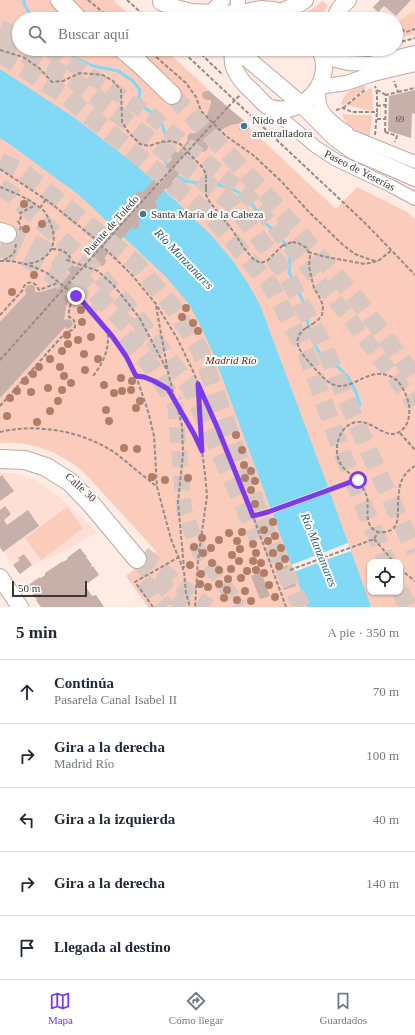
<!DOCTYPE html>
<html lang="es">
<head>
<meta charset="utf-8">
<style>
  body { margin:0; font-family:Georgia,serif; background:#f2f2f3; color:#1f2937 }
  .controls { position:absolute; right:12px; bottom:12px; display:grid; overflow:hidden; border-radius:8px; box-shadow:0 1px 3px #0004 }
  .controls button { width:36px; height:36px; display:grid; place-items:center; padding:0; border:0; border-bottom:1px solid #e0e1e3; background:#fff; color:#1f2937; font:20px sans-serif }
  .scale { position:absolute; left:12px; bottom:10px; width:75px; box-sizing:border-box; padding-left:4px; border:2px solid #3d3532; border-top:0; font-size:11px; line-height:14px; white-space:nowrap; color:#3d3532; -webkit-text-stroke:3px #fff; paint-order:stroke }
  .stop { position:absolute; width:12px; height:12px; margin:-9px; border:3px solid #7c3aed; border-radius:50%; background:#fff }
  .stop.end { background:#7c3aed; border-color:#fff; box-shadow:0 1px 4px #0008 }
  .list { margin:0; padding:0; list-style:none }
  h2 { display:flex; justify-content:space-between; align-items:center; height:52px; margin:0; padding:0 16px; font-size:17px }
  h2 small { font-size:13px; font-weight:400; color:#747a83 }
  .list li { display:grid; grid-template-columns:26px 1fr auto; gap:12px; align-items:center; box-sizing:border-box; height:64px; padding:0 16px; border-top:1px solid #e0e1e3 }
  .list b { display:block; font-size:15px; white-space:nowrap }
  .list p { margin:0; font-size:13px; white-space:nowrap; color:#747a83 }
  .list em { font-size:13px; font-style:normal; color:#747a83 }
  .icon { flex:none; width:22px; height:22px; fill:none; stroke:currentColor; stroke-width:2; stroke-linecap:round; stroke-linejoin:round }
  .map { position:relative; flex:none; width:415px; height:607px; overflow:hidden }
  .search { position:absolute; background:#fff; box-shadow:0 1px 3px #0004; left:12px; right:12px; top:12px; height:44px; display:flex; align-items:center; gap:10px; box-sizing:border-box; padding:0 14px; border-radius:22px; color:#747a83; font-size:15px }
  .sheet { height:372px; background:#fff }
  nav { display:flex; justify-content:space-around; align-items:center; box-sizing:border-box; height:56px; border-top:1px solid #e0e1e3; background:#fff; font-size:11px; color:#747a83 }
  nav a { display:grid; justify-items:center; gap:2px }
  nav .on { color:#7c3aed }
  .map>svg:first-child { display:block }
</style>
</head>
<body>
<div class="map">
<svg width="415" height="607" viewBox="0 0 415 607">
  <rect width="100%" height="100%" fill="#fdebe4"/>
  <g fill="#fedfd5">
    <polygon points="380,0 415,0 415,14 411,11 396,23 396,19 381,19 371,9"/>
    <polygon points="0,473 13,473 21,475 35,480 42,484 52,491 97,532 65,551 32,565 20,574 0,547"/>
  </g>
  <g fill="#fbccbc" fill-rule="evenodd">
    <path d="M0 0H49L65 19H19V49H109L125 59 167 104 181 91 143 54 135 49H165L336 209 357 187 407 212 415 219V607H148L126 576 156 551C142 535 127 520 113 504 100 491 87 473 72 463 51 449 25 440 0 443V243L4 244 11 228 0 226ZM370 562H400V592H370Z"/>
    <polygon points="70,0 113,0 134,19 93,19 76,6"/>
    <polygon points="323,1 328,6 319,19 310,19 304,13 314,8"/>
    <polygon points="412,11 415,14 415,34 396,39 396,23"/>
    <path d="M361 85 367 87 344 105 341 104C344 94 351 88 361 85Z"/>
    <polygon points="370,88 372,89 373,110 368,110 347,105"/>
    <path d="M342 114 356 115H372L370 135 366 137C355 131 346 126 342 114Z"/>
    <polygon points="67,507 83,528 41,560 25,538"/>
  </g>
  <polygon fill="#81d9f6" points="0,69 75,118 137,166 179,204 213,237 233,261 249,285 260,305 328,487 371,607 307,607 213,353 202,329 189,304 166,277 79,195 8,143 0,138"/>
  <g fill="#fdebe4">
    <polygon points="328,487 330,492 272,514 270,508"/>
    <polygon points="348,543 351,551 331,558 294,572 291,565"/>
  </g>
  <g fill="none" stroke-linecap="round" stroke-linejoin="round">
    <g stroke="#81d9f6" stroke-width="3">
      <polyline points="24,0 24,4 33,19"/>
      <polyline points="63,49 78,59 93,66 118,71 133,81 140,90 139,98 145,108 160,119 165,133"/>
      <path d="M162 147C163 156 164 161 169 168"/>
      <polyline points="174,174 185,181 200,183 216,184 233,189 247,198 255,208 262,220 276,233 286,245 288,251 290,260 289,272 308,312 307,320 311,337 317,349 325,360 338,367 348,377 356,392 360,405"/>
    </g>
  </g>
  <g fill="#c6b0a9">
    <polygon points="380,0 411,0 396,16 384,6 378,12 373,7"/>
    <polygon points="415,90 415,113 412,114 411,138 388,131 389,96"/>
    <polygon points="206,91 209,91 249,125 249,129 246,131 242,131 239,129 239,126 241,123 231,125 216,132 206,144 208,146 207,150 203,152 200,150 189,163 191,165 190,169 187,171 183,169 172,182 174,184 173,188 170,190 166,188 154,202 157,204 156,209 152,210 149,208 138,221 139,223 139,227 135,229 132,227 121,239 123,242 122,245 120,246 116,245 104,258 106,260 105,264 102,266 99,265 88,277 89,280 88,283 85,284 82,283 71,295 66,307 64,320 68,319 71,320 73,324 71,327 68,329 65,327 0,398 0,322 26,294 25,290 27,286 29,285 33,285 35,288 35,292 41,292 60,286 70,273 68,270 69,267 73,265 76,267 87,254 85,251 86,248 90,246 93,248 104,235 103,232 104,228 107,227 110,229 121,217 119,214 120,211 122,210 126,211 137,198 136,195 136,193 139,191 143,192 155,178 154,175 154,172 158,171 161,172 172,159 170,156 171,153 175,151 178,153 188,140 187,138 189,134 192,133 194,134 205,122 211,103 211,100 207,100 204,99 202,96 203,92"/>
    <polygon points="2,475 14,491 0,501 0,477"/>
    <polygon points="5,506 11,514 4,520 7,525 28,510 39,526 3,552 0,547 0,510"/>
    <polygon points="80,548 87,557 86,558 86,559 87,558 92,565 91,566 92,567 93,566 99,575 88,583 87,582 84,584 92,596 96,595 104,607 41,607 36,600 37,599 37,598 36,599 27,586 40,577 41,578 45,575 45,573 63,561 63,562 68,559 67,558"/>
    <polygon points="24,554 32,565 20,574 13,565 20,560 18,558"/>
    <polygon points="288,565 296,586 284,590 276,570"/>
    <polygon points="261,572 270,596 260,599 251,576"/>
  </g>
  <g fill="none" stroke-linecap="round" stroke-linejoin="round">
    <g stroke="#d7c7c0" stroke-width="16" stroke-dasharray="16 8" stroke-linecap="butt">
      <polyline points="49,49 152,116 252,200 347,315 415,405"/>
      <polyline points="175,403 184,510 199,551 240,607"/>
      <polyline points="143,554 178,584 209,607"/>
    </g>
    <g stroke="#d7c7c0" stroke-width="18" stroke-dasharray="18 9" stroke-linecap="butt">
      <polyline points="0,29 19,36"/>
      <polyline points="0,42 70,77 234,205 286,274 324,347 366,445 415,552"/>
      <polyline points="0,54 66,96 213,218 271,286 306,352 343,455 387,562"/>
      <polyline points="172,95 264,192 360,303 415,377"/>
      <polyline points="0,161 24,173 135,262 173,307 200,350 268,536 302,607"/>
      <polyline points="0,187 11,194 90,265 128,306 190,387 258,538"/>
      <polyline points="7,234 32,243 49,252 58,258 76,274 144,342"/>
      <polyline points="0,248 25,257 66,284 98,310"/>
      <polyline points="125,336 152,367 175,403"/>
      <polyline points="137,559 185,607"/>
      <polyline points="143,581 166,607"/>
      <polyline points="400,590 408,607"/>
    </g>
    <g stroke="#bea9a2" stroke-width="14">
      <g id="tertiary">
        <path d="M319 87C319 92 319 98 320 104 322 114 338 127 347 132"/>
        <polyline points="270,108 316,147 336,160 391,186 415,199"/>
        <polyline points="328,129 356,138 415,162"/>
      </g>
    </g>
    <g stroke="#bea9a2" stroke-width="16">
      <g id="secondary">
        <polyline points="211,12 223,0"/>
        <polyline points="237,14 238,0"/>
        <polyline points="323,57 348,63 370,64 415,53"/>
        <polyline points="319,87 346,83 373,74 415,64"/>
      </g>
    </g>
    <g stroke="#bea9a2" stroke-width="18">
      <g id="primary">
        <polyline points="161,2 179,9 192,12 237,14 261,9 274,10 280,12 292,19"/>
        <polyline points="280,12 299,4 305,0"/>
        <polyline points="334,19 340,8 348,0"/>
        <path d="M232 49C233 55 232 62 234 67 237 76 246 86 253 92 257 96 266 107 271 108 297 115 322 94 324 69 324 62 324 55 319 49"/>
        <polyline points="233,49 249,60 301,104 335,138 353,151 415,178"/>
        <polyline points="0,577 20,607"/>
      </g>
    </g>
    <g stroke="#bea9a2" stroke-width="20">
      <g id="motorway">
        <polyline points="60,0 78,19"/>
        <polyline points="122,49 140,64 172,95"/>
        <polyline points="0,232 7,234"/>
        <polyline points="0,459 25,460 46,467 70,482 92,505 137,559"/>
      </g>
    </g>
    <g stroke="#988b86" stroke-width="2" stroke-dasharray="4 2" stroke-linecap="butt">
      <polyline points="88,0 111,19"/>
      <polyline points="127,0 148,19"/>
      <polyline points="396,28 398,27 406,32 415,29"/>
      <polyline points="396,43 415,38"/>
      <polyline points="147,49 186,83 196,97 201,111 226,136 253,155 281,181 307,210 343,245 355,254 371,260 378,261"/>
      <polyline points="180,49 364,222 394,253 415,275"/>
      <polyline points="204,49 201,54 223,75"/>
      <polyline points="0,50 23,57 39,68 52,82 63,81 80,73 103,75 113,81 121,90 122,122 129,133 140,144 149,146 161,142 172,141 180,144 202,167 206,174 206,180"/>
      <polyline points="365,51 373,49"/>
      <polyline points="377,90 386,95"/>
      <polyline points="398,92 415,88"/>
      <polyline points="377,106 386,105"/>
      <polyline points="228,107 240,95"/>
      <polyline points="343,108 366,89"/>
      <polyline points="336,110 343,108 352,112 377,112 377,93 375,86"/>
      <polyline points="377,119 385,119"/>
      <polyline points="385,132 386,95 398,92 394,81"/>
      <polyline points="385,132 397,136 395,142"/>
      <polyline points="375,135 377,112"/>
      <polyline points="0,169 48,201 94,238 131,274 156,304 177,338 193,371 253,516 286,607"/>
      <path d="M0 187C15 193 32 200 44 211 47 214 49 220 51 225 57 239 53 255 38 261 35 263 30 263 26 264"/>
      <polyline points="206,188 206,195 209,201 233,231 244,248 254,260 261,263 268,260 282,246"/>
      <polyline points="40,208 46,199"/>
      <polyline points="20,230 21,226 18,221 21,218 20,213 32,207 35,204"/>
      <polyline points="292,242 298,243 307,248 310,256 309,266 311,276 314,288 321,300 323,307 322,315 318,320 314,323"/>
      <path d="M52 249C60 249 65 251 70 257L67 260 98 271 114 286 139 317 167 370"/>
      <polyline points="308,252 326,257 365,264 378,261 392,250"/>
      <polyline points="4,260 14,254 16,244"/>
      <polyline points="0,261 11,261 25,264 34,267 47,273 82,301 112,336 126,356 136,376 148,411 154,436 157,487 171,539 184,571 186,593 190,607"/>
      <polyline points="156,306 168,372 175,400 194,434 202,451 205,474 207,496 198,560 195,607"/>
      <path d="M0 315 22 291C25 280 35 280 39 290L55 284 58 282"/>
      <path d="M306 328C300 332 296 338 298 345 301 355 310 362 316 370 321 375 326 381 332 384 353 394 369 362 395 379 401 382 408 398 409 405 410 412 409 423 404 428 388 445 375 420 357 422 340 424 333 447 339 461 343 470 351 474 359 480"/>
      <path d="M93 376C104 362 109 350 108 331"/>
      <path d="M136 376C146 377 162 382 169 389 171 391 172 395 174 398"/>
      <polyline points="198,386 202,449"/>
      <polyline points="177,405 182,426 183,454 178,502 184,568"/>
      <path d="M0 406 65 333 72 330 75 327C75 321 74 319 69 317 68 310 71 301 76 296"/>
      <path d="M0 432C38 423 81 431 114 452 119 456 124 460 129 464 138 472 148 479 157 487"/>
      <polyline points="400,433 415,450"/>
      <path d="M253 516 268 512 348 483 359 480C361 485 365 491 367 497 369 506 365 519 371 527 374 531 379 533 384 532 399 531 398 517 398 506 398 500 399 491 400 485 403 476 407 471 415 466"/>
      <polyline points="374,539 394,562"/>
      <polyline points="400,569 415,581"/>
      <polyline points="290,570 374,539 378,532"/>
      <polyline points="153,607 135,582 179,557"/>
    </g>
    <use href="#tertiary" stroke="#fff" stroke-width="12"/>
    <use href="#secondary" stroke="#fff" stroke-width="14"/>
    <use href="#primary" stroke="#fff" stroke-width="16"/>
    <use href="#motorway" stroke="#fff" stroke-width="18"/>
    <g stroke="#988b86" stroke-width="2" stroke-dasharray="4 2" stroke-linecap="butt">
      <polyline points="206,188 206,180"/>
      <polyline points="282,246 292,242"/>
      <polyline points="306,328 314,323"/>
      <polyline points="0,360 135,209 228,107"/>
    </g>
  </g>
  <g fill="#b07d67">
    <circle cx="24" cy="204" r="4"/>
    <circle cx="42" cy="224" r="4"/>
    <circle cx="26" cy="229" r="4"/>
    <circle cx="34" cy="275" r="4"/>
    <circle cx="12" cy="292" r="4"/>
    <circle cx="186" cy="308" r="4"/>
    <circle cx="81" cy="310" r="4"/>
    <circle cx="182" cy="317" r="4"/>
    <circle cx="82" cy="322" r="4"/>
    <circle cx="193" cy="323" r="4"/>
    <circle cx="198" cy="331" r="4"/>
    <circle cx="67" cy="335" r="4"/>
    <circle cx="91" cy="337" r="4"/>
    <circle cx="78" cy="340" r="4"/>
    <circle cx="68" cy="344" r="4"/>
    <circle cx="62" cy="351" r="4"/>
    <circle cx="84" cy="354" r="4"/>
    <circle cx="50" cy="359" r="4"/>
    <circle cx="98" cy="359" r="4"/>
    <circle cx="39" cy="367" r="4"/>
    <circle cx="60" cy="367" r="4"/>
    <circle cx="85" cy="370" r="4"/>
    <circle cx="33" cy="374" r="4"/>
    <circle cx="64" cy="376" r="4"/>
    <circle cx="121" cy="378" r="4"/>
    <circle cx="25" cy="381" r="4"/>
    <circle cx="132" cy="381" r="4"/>
    <circle cx="71" cy="383" r="4"/>
    <circle cx="104" cy="385" r="4"/>
    <circle cx="48" cy="388" r="4"/>
    <circle cx="62" cy="390" r="4"/>
    <circle cx="131" cy="390" r="4"/>
    <circle cx="17" cy="391" r="4"/>
    <circle cx="122" cy="391" r="4"/>
    <circle cx="31" cy="392" r="4"/>
    <circle cx="114" cy="393" r="4"/>
    <circle cx="10" cy="398" r="4"/>
    <circle cx="58" cy="401" r="4"/>
    <circle cx="140" cy="401" r="4"/>
    <circle cx="136" cy="408" r="4"/>
    <circle cx="106" cy="410" r="4"/>
    <circle cx="50" cy="411" r="4"/>
    <circle cx="7" cy="416" r="4"/>
    <circle cx="109" cy="421" r="4"/>
    <circle cx="37" cy="422" r="4"/>
    <circle cx="236" cy="435" r="4"/>
    <circle cx="124" cy="448" r="4"/>
    <circle cx="137" cy="449" r="4"/>
    <circle cx="242" cy="450" r="4"/>
    <circle cx="244" cy="465" r="4"/>
    <circle cx="251" cy="471" r="4"/>
    <circle cx="152" cy="477" r="4"/>
    <circle cx="188" cy="478" r="4"/>
    <circle cx="245" cy="478" r="4"/>
    <circle cx="165" cy="480" r="4"/>
    <circle cx="255" cy="481" r="4"/>
    <circle cx="251" cy="490" r="4"/>
    <circle cx="255" cy="504" r="4"/>
    <circle cx="273" cy="522" r="4"/>
    <circle cx="264" cy="530" r="4"/>
    <circle cx="242" cy="532" r="4"/>
    <circle cx="229" cy="533" r="4"/>
    <circle cx="275" cy="536" r="4"/>
    <circle cx="202" cy="538" r="4"/>
    <circle cx="219" cy="540" r="4"/>
    <circle cx="237" cy="541" r="4"/>
    <circle cx="268" cy="541" r="4"/>
    <circle cx="253" cy="544" r="4"/>
    <circle cx="194" cy="547" r="4"/>
    <circle cx="211" cy="548" r="4"/>
    <circle cx="281" cy="548" r="4"/>
    <circle cx="240" cy="549" r="4"/>
    <circle cx="203" cy="553" r="4"/>
    <circle cx="256" cy="553" r="4"/>
    <circle cx="273" cy="553" r="4"/>
    <circle cx="232" cy="555" r="4"/>
    <circle cx="285" cy="559" r="4"/>
    <circle cx="239" cy="561" r="4"/>
    <circle cx="253" cy="561" r="4"/>
    <circle cx="212" cy="563" r="4"/>
    <circle cx="261" cy="563" r="4"/>
    <circle cx="190" cy="565" r="4"/>
    <circle cx="279" cy="566" r="4"/>
    <circle cx="231" cy="569" r="4"/>
    <circle cx="219" cy="570" r="4"/>
    <circle cx="256" cy="570" r="4"/>
    <circle cx="247" cy="571" r="4"/>
    <circle cx="264" cy="573" r="4"/>
    <circle cx="201" cy="574" r="4"/>
    <circle cx="241" cy="578" r="4"/>
    <circle cx="228" cy="579" r="4"/>
    <circle cx="200" cy="584" r="4"/>
    <circle cx="219" cy="584" r="4"/>
    <circle cx="269" cy="585" r="4"/>
    <circle cx="208" cy="587" r="4"/>
    <circle cx="227" cy="590" r="4"/>
    <circle cx="245" cy="591" r="4"/>
    <circle cx="275" cy="597" r="4"/>
    <circle cx="224" cy="598" r="4"/>
    <circle cx="237" cy="600" r="4"/>
    <circle cx="251" cy="601" r="4"/>
  </g>
  <g fill="none" stroke-linecap="round" stroke-linejoin="round">
    <polyline stroke="#7c3aed" stroke-width="5" points="76,296 82,301 112,336 126,356 136,376 144,377 154,381 168,389 194,434 202,451 198,384 218,429 253,516 268,512 348,483 358,480"/>
  </g>
  <g fill="#3d7d91" stroke="#fff" stroke-width="1.5">
    <circle cx="244" cy="126" r="4"/>
    <circle cx="143" cy="214" r="4"/>
  </g>
  <g text-anchor="middle" dominant-baseline="central" stroke-width="4" stroke-linejoin="round" paint-order="stroke">
    <g font-size="9" fill="#5f5450">
      <text x="400" y="119">69</text>
    </g>
    <g font-size="11" fill="#3d3532" stroke="#fff" text-anchor="start">
      <text x="252" y="120">Nido de<tspan x="252" dy="13">ametralladora</tspan></text>
      <text x="151" y="214">Santa María de la Cabeza</text>
    </g>
    <g font-size="11" fill="#3d3532" stroke="#fff">
      <text transform="translate(360 170) rotate(27)">Paseo de Yeserías</text>
      <text transform="translate(111 225) rotate(-48)">Puente de Toledo</text>
      <text transform="translate(81 487) rotate(42)">Calle 30</text>
    </g>
    <g font-size="11" font-style="italic" fill="#712300" stroke="#fff">
      <text x="231" y="360">Madrid Río</text>
    </g>
    <g font-size="12" font-style="italic" fill="#2a5b6b" stroke="#fff">
      <text transform="translate(184 259) rotate(46)">Río Manzanares</text>
      <text transform="translate(319 550) rotate(68)">Río Manzanares</text>
    </g>
  </g>
</svg>
<div class="controls">
<button><svg class="icon" aria-label="locate" viewBox="0 0 24 24"><circle cx="12" cy="12" r="6"/><path d="M12 2v4M12 18v4M2 12h4M18 12h4"/></svg></button>
</div>
<div class="scale">50 m</div>
<div class="stop" style="left:358px;top:480px"></div>
<div class="stop end" style="left:76px;top:296px"></div>
<div class="search"><svg class="icon" aria-label="search" viewBox="0 0 24 24"><circle cx="10" cy="10" r="6"/><path d="M15 15l6 6"/></svg>Buscar aquí</div>
</div>
<section class="sheet">
<h2>5 min<small>A pie · 350 m</small></h2>
<ul class="list">
<li><svg class="icon" aria-label="ahead" viewBox="0 0 24 24"><path d="M12 20V5M6 11l6-6 6 6"/></svg><div><b>Continúa</b><p>Pasarela Canal Isabel II</p></div><em>70 m</em></li>
<li><svg class="icon" aria-label="right" viewBox="0 0 24 24"><path d="M7 20v-9h11M14 6l5 5-5 5"/></svg><div><b>Gira a la derecha</b><p>Madrid Río</p></div><em>100 m</em></li>
<li><svg class="icon" aria-label="left" viewBox="0 0 24 24"><path d="M17 20v-9H6M10 6l-5 5 5 5"/></svg><div><b>Gira a la izquierda</b></div><em>40 m</em></li>
<li><svg class="icon" aria-label="right" viewBox="0 0 24 24"><path d="M7 20v-9h11M14 6l5 5-5 5"/></svg><div><b>Gira a la derecha</b></div><em>140 m</em></li>
<li><svg class="icon" aria-label="arrive" viewBox="0 0 24 24"><path d="M6 21V4h12l-3 4 3 4H6"/></svg><div><b>Llegada al destino</b></div></li>
</ul>
</section>
<nav>
<a class="on"><svg class="icon" aria-label="map" viewBox="0 0 24 24"><path d="M3 6l6-2 6 2 6-2v14l-6 2-6-2-6 2zM9 4v14M15 6v14"/></svg>Mapa</a>
<a><svg class="icon" aria-label="directions" viewBox="0 0 24 24"><path d="M12 3l9 9-9 9-9-9zM9 14v-3h6M13 9l2 2-2 2"/></svg>Cómo llegar</a>
<a><svg class="icon" aria-label="saved" viewBox="0 0 24 24"><path d="M7 4h10v16l-5-4-5 4z"/></svg>Guardados</a>
</nav>
</body>
</html>
